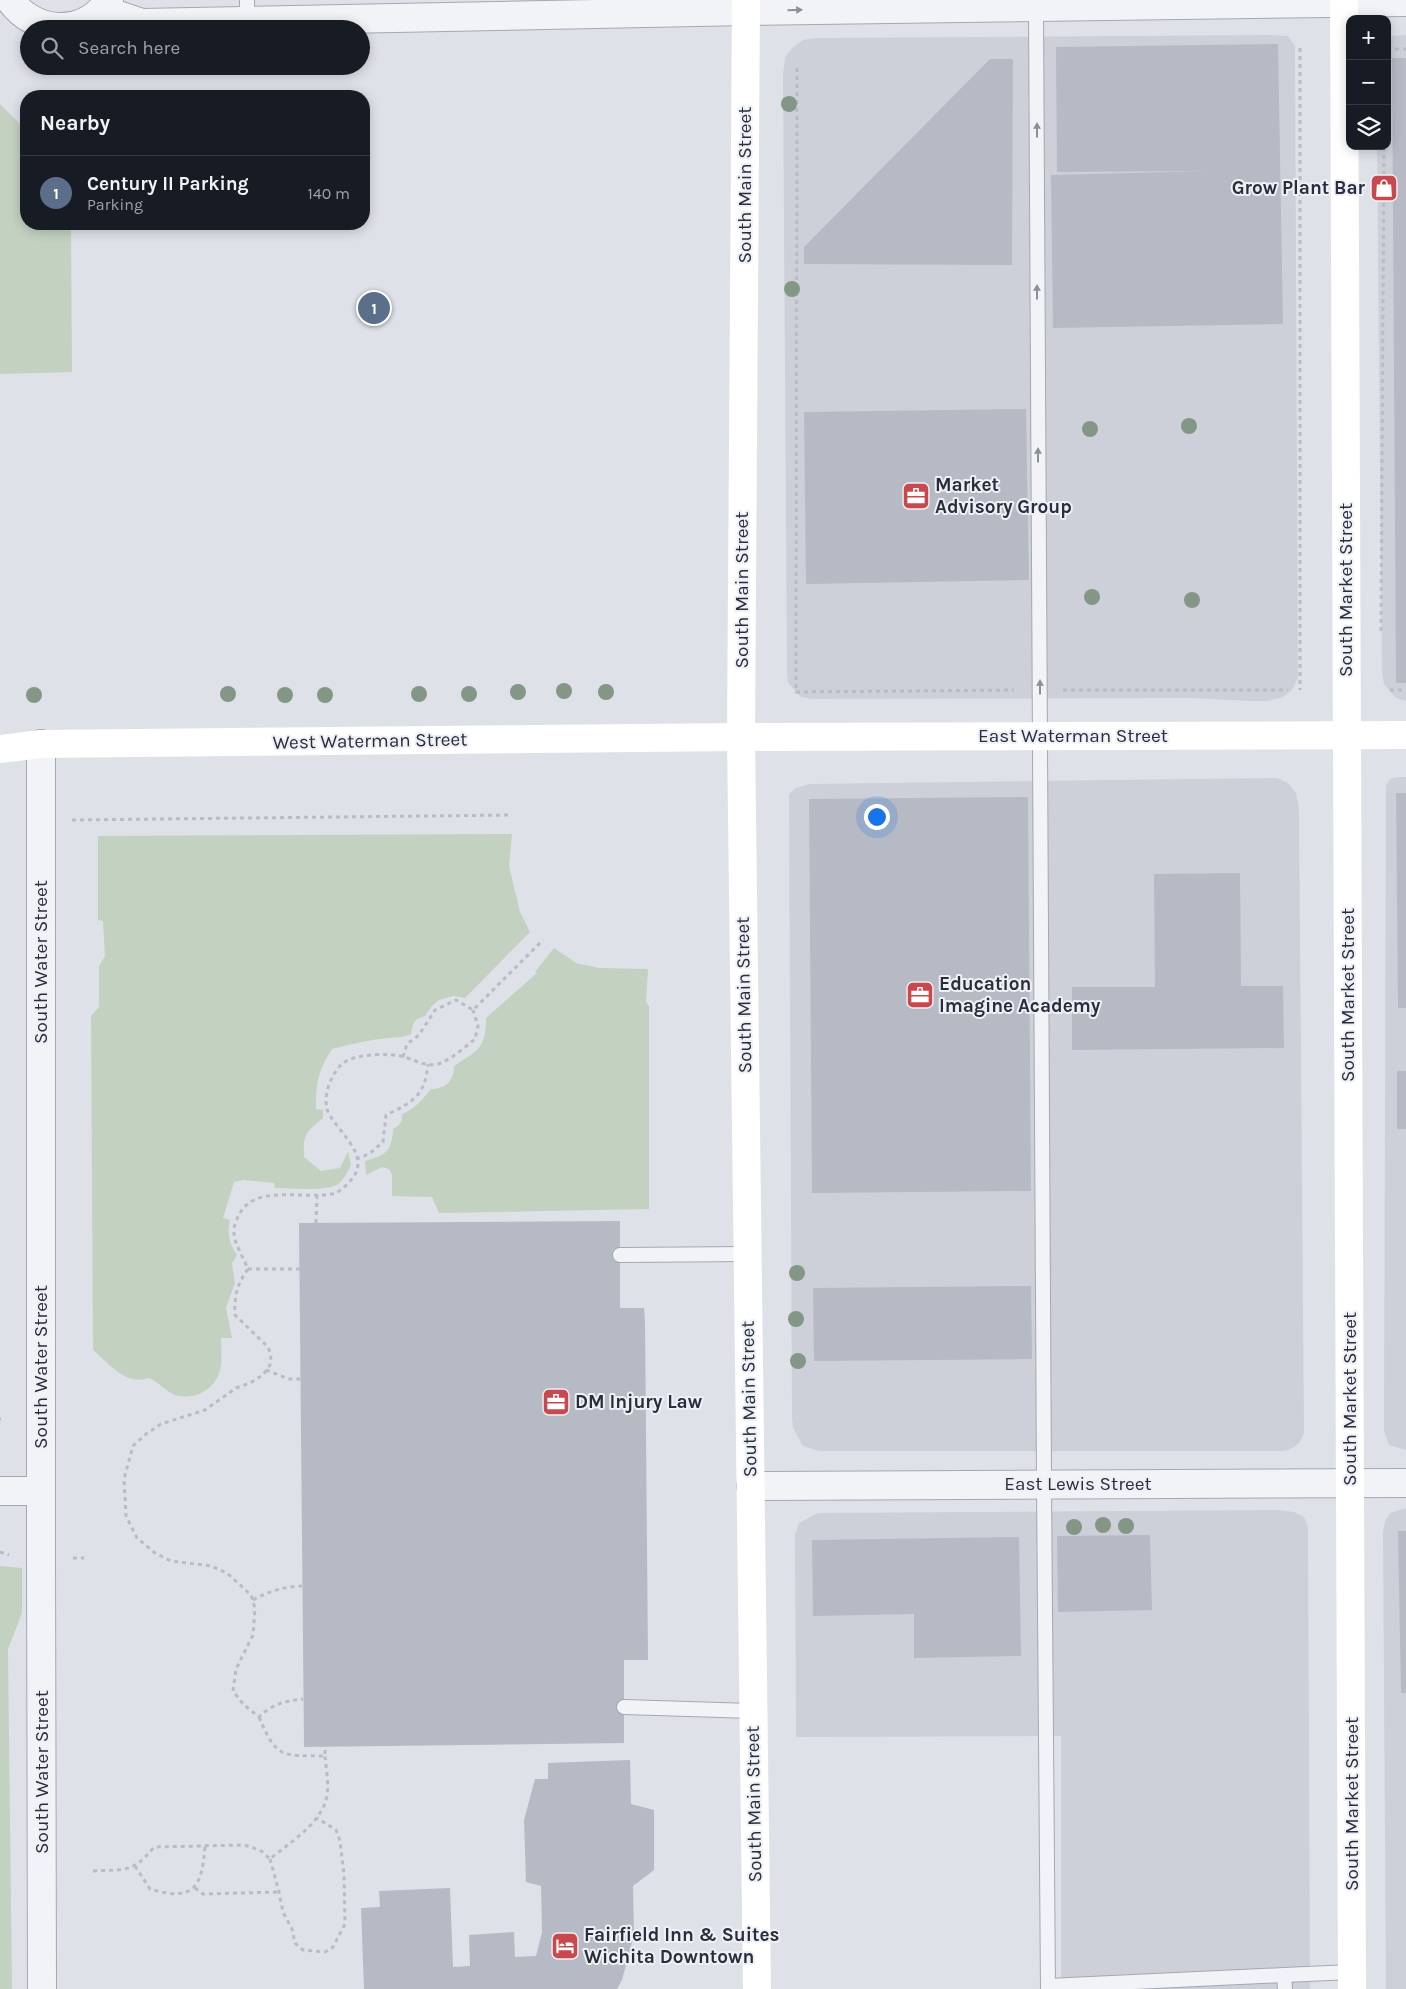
<!DOCTYPE html>
<html lang="en">
<head>
<meta charset="utf-8">
<style>
  body { margin:0; font-family:Karla,sans-serif; background:#242831; color:#f1f3f6 }
  .controls { position:absolute; right:15px; top:15px; display:grid; overflow:hidden; border-radius:10px; box-shadow:0 2px 12px #0003 }
  .controls button { width:45px; height:45px; display:grid; place-items:center; padding:0; border:0; border-bottom:1px solid #363941; background:#171b24; color:#f1f3f6; font:25px sans-serif }
  .you { position:absolute; left:876px; top:816px; width:18px; height:18px; margin:-12px; border:4px solid #fff; border-radius:50%; background:#1a73e8; box-shadow:0 0 0 8px #1a73e833 }
  .badge { display:grid; place-items:center; width:32px; height:32px; border-radius:50%; background:#c9484e; color:#fff; font-size:16px; font-weight:700 }
  .pin { position:absolute; translate:-50% -50%; border:2px solid #fff; box-shadow:0 1px 5px #0006 }
  .list { margin:0; padding:0; list-style:none }
  h2 { display:flex; justify-content:space-between; align-items:center; height:65px; margin:0; padding:0 20px; font-size:21px }
  h2 small { font-size:16px; font-weight:400; color:#9ea1a6 }
  .list li { display:grid; grid-template-columns:32px 1fr auto; gap:15px; align-items:center; box-sizing:border-box; height:75px; padding:0 20px; border-top:1px solid #363941 }
  .list b { display:block; font-size:19px; white-space:nowrap }
  .list p { margin:0; font-size:16px; white-space:nowrap; color:#9ea1a6 }
  .list em { font-size:16px; font-style:normal; color:#9ea1a6 }
  .icon { flex:none; width:28px; height:28px; fill:none; stroke:currentColor; stroke-width:2; stroke-linecap:round; stroke-linejoin:round }
  .map { position:relative; flex:none; width:1406px; height:1989px; overflow:hidden }
  .search { position:absolute; background:#171b24; box-shadow:0 2px 12px #0003; left:20px; top:20px; width:350px; height:55px; display:flex; align-items:center; gap:12px; box-sizing:border-box; padding:0 18px; border-radius:28px; color:#9ea1a6; font-size:19px }
  .panel { position:absolute; background:#171b24; box-shadow:0 2px 12px #0003; left:20px; top:90px; width:350px; height:140px; border-radius:20px }
  .map>svg:first-child { display:block }
</style>
</head>
<body>
<div class="map">
<svg width="1406" height="1989" viewBox="0 0 1406 1989">
  <rect width="100%" height="100%" fill="#dfe1e8"/>
  <g fill="#cdd0d9">
    <polygon points="1272,35 1288,36 1295,46 1298,678 1292,690 1283,697 1268,701 1251,701 1190,698 812,699 801,697 788,683 787,670 783,75 785,58 792,48 803,40 816,38"/>
    <polygon points="1406,35 1406,701 1396,698 1384,684 1382,672 1377,146 1387,146 1387,36"/>
    <polygon points="1398,777 1406,777 1406,1450 1389,1445 1384,1431 1386,786 1390,779"/>
    <polygon points="1277,778 1288,783 1296,793 1299,808 1304,1433 1300,1442 1293,1448 1285,1451 819,1451 803,1446 793,1428 792,1417 789,794 796,788 809,784"/>
    <polygon points="1406,1508 1406,1989 1386,1989 1383,1532 1385,1522 1390,1513"/>
    <polygon points="1278,1510 1294,1512 1304,1517 1308,1527 1310,1989 1061,1989 1061,1736 796,1737 795,1535 799,1523 818,1513"/>
  </g>
  <g fill="#c3d1c0">
    <polygon points="0,104 26,130 26,224 71,224 72,372 0,374"/>
    <path d="M512 834 509 866 520 912 530 932 465 998 453 996 439 1000 431 1007 425 1016 417 1019 413 1024 411 1034C403 1038 397 1037 388 1038 369 1040 350 1044 332 1049 319 1068 315 1086 316 1109L323 1110V1118C306 1132 303 1134 304 1157L321 1171 340 1168 348 1152 351 1165C348 1171 344 1180 338 1184 327 1192 289 1188 275 1188L274 1183 244 1180 234 1182 223 1218 230 1220C227 1235 229 1242 237 1255L232 1263 235 1283 226 1308 232 1338H221C221 1347 222 1357 221 1365 218 1388 197 1401 175 1395 165 1391 160 1383 149 1378 125 1386 110 1364 93 1350L91 1016 99 1007V966L105 956 103 921 98 920V836Z"/>
    <path d="M554 948 576 963 599 968 648 969 646 1002 649 1006V1209L439 1213 432 1197 392 1196V1175L389 1169 382 1167 366 1175 365 1161C385 1155 392 1152 393 1129 400 1126 402 1122 402 1114 415 1109 422 1100 431 1089 445 1089 454 1081 454 1066 478 1050 486 1049 486 1018L537 973 535 972Z"/>
    <polygon points="0,1566 22,1568 22,1613 8,1649 12,1989 0,1989"/>
  </g>
  <g fill="#b6bac4">
    <polygon points="1278,44 1283,324 1053,328 1051,175 1207,171 1057,172 1056,47"/>
    <polygon points="1392,58 1406,58 1406,683 1396,683"/>
    <polygon points="990,59 1013,59 1012,265 804,264 804,247"/>
    <polygon points="1026,409 1029,580 806,584 804,412"/>
    <polygon points="1396,793 1406,793 1406,1008 1398,1008"/>
    <polygon points="1028,797 1031,1191 812,1193 809,799"/>
    <polygon points="1240,873 1241,986 1283,986 1284,1048 1072,1050 1072,987 1155,987 1154,874"/>
    <rect x="1397" y="1071" width="9" height="58"/>
    <polygon points="620,1221 620,1308 644,1308 645,1322 648,1660 624,1660 624,1743 304,1747 299,1223"/>
    <polygon points="1031,1286 1032,1359 814,1361 813,1288"/>
    <polygon points="1398,1531 1406,1531 1406,1693 1401,1693"/>
    <polygon points="1150,1535 1152,1610 1058,1612 1057,1536"/>
    <polygon points="1019,1537 1021,1656 914,1658 914,1614 813,1616 812,1540"/>
    <polygon points="630,1760 631,1804 654,1810 654,1870 633,1886 634,1935 622,1980 617,1989 364,1989 361,1908 380,1907 379,1891 450,1888 453,1967 470,1966 469,1935 514,1932 515,1957 536,1956 542,1932 541,1886 526,1882 524,1820 535,1779 548,1779 548,1763"/>
  </g>
  <g fill="none" stroke-linecap="round" stroke-linejoin="round">
    <g stroke="#a4a8b2" stroke-width="16">
      <g id="lane">
        <polyline points="247,0 247,21"/>
        <polyline points="1036,7 1044,1484 1048,1989"/>
        <polyline points="620,1255 747,1254"/>
        <polyline points="624,1707 752,1711"/>
        <polyline points="1048,1986 1284,1975"/>
        <polyline points="1285,1989 1284,1975 1352,1972"/>
      </g>
    </g>
    <g stroke="#a4a8b2" stroke-width="30">
      <g id="street">
        <path d="M10 0C35 35 85 37 109 0"/>
        <polyline points="103,10 142,23 747,11 1406,2"/>
        <polyline points="41,744 41,1557 42,1989"/>
        <polyline points="751,1486 1406,1483"/>
        <polyline points="0,1491 41,1491"/>
      </g>
    </g>
    <g stroke="#b9bcc2" stroke-width="3" stroke-dasharray="4 4" stroke-linecap="butt">
      <polyline points="1300,48 1300,690"/>
      <polyline points="1387,49 1406,49"/>
      <polyline points="797,68 796,692 1014,690"/>
      <polyline points="1381,631 1384,146"/>
      <polyline points="1063,690 1288,690"/>
      <polyline points="1390,690 1406,690"/>
      <polyline points="72,820 512,815"/>
      <polyline points="403,1057 407,1044 419,1035 435,1010 456,1000 473,1010 543,940"/>
      <path d="M356 1159 369 1154 383 1142 386 1115C413 1102 425 1096 428 1064"/>
      <polyline points="316,1223 317,1195"/>
      <path d="M248 1269C237 1284 234 1296 235 1315L268 1347 271 1355 270 1365 263 1375 250 1383 236 1388 205 1410 161 1424 146 1434 133 1446 124 1479 126 1516 137 1538 155 1553 171 1561 211 1566 227 1573 251 1595 255 1608 253 1635 236 1669 233 1691 244 1705 259 1717C272 1704 285 1701 303 1699"/>
      <path d="M300 1269H248C244 1259 235 1245 234 1234 233 1227 237 1218 240 1213 257 1183 307 1201 336 1193 340 1191 347 1185 350 1181 375 1156 334 1130 327 1109 323 1094 332 1073 342 1064 354 1053 391 1053 405 1057 417 1061 428 1068 441 1063 453 1058 465 1047 475 1039L478 1026 473 1010"/>
      <polyline points="266,1370 289,1379 301,1379"/>
      <polyline points="0,1419 1,1419"/>
      <polyline points="0,1552 9,1555"/>
      <polyline points="73,1558 84,1558"/>
      <path d="M253 1600C269 1591 283 1587 302 1586"/>
      <path d="M259 1717C277 1760 282 1755 325 1756V1747"/>
      <polyline points="270,1859 279,1892 283,1912 292,1929 295,1943 303,1950 325,1952 333,1947 345,1924 344,1874 340,1841 336,1830 317,1818"/>
      <path d="M135 1866 150 1889C194 1902 202 1888 205 1846"/>
      <path d="M93 1871C125 1869 132 1874 154 1847L244 1845 260 1850 270 1859C290 1842 323 1823 327 1795 329 1783 326 1768 325 1756"/>
      <polyline points="195,1888 203,1894 279,1892"/>
    </g>
    <use href="#lane" stroke="#f1f3f6" stroke-width="14"/>
    <use href="#street" stroke="#f1f3f6" stroke-width="28"/>
    <g stroke="#fff" stroke-width="28">
      <polyline points="746,0 741,737 757,1989"/>
      <polyline points="1344,0 1352,1989"/>
      <polyline points="0,749 41,744 741,737 1406,735"/>
    </g>
  </g>
  <g fill="#849686">
    <circle cx="789" cy="104" r="8"/>
    <circle cx="792" cy="289" r="8"/>
    <circle cx="1189" cy="426" r="8"/>
    <circle cx="1090" cy="429" r="8"/>
    <circle cx="1092" cy="597" r="8"/>
    <circle cx="1192" cy="600" r="8"/>
    <circle cx="564" cy="691" r="8"/>
    <circle cx="518" cy="692" r="8"/>
    <circle cx="606" cy="692" r="8"/>
    <circle cx="228" cy="694" r="8"/>
    <circle cx="419" cy="694" r="8"/>
    <circle cx="469" cy="694" r="8"/>
    <circle cx="34" cy="695" r="8"/>
    <circle cx="285" cy="695" r="8"/>
    <circle cx="325" cy="695" r="8"/>
    <circle cx="797" cy="1273" r="8"/>
    <circle cx="796" cy="1319" r="8"/>
    <circle cx="798" cy="1361" r="8"/>
    <circle cx="1103" cy="1525" r="8"/>
    <circle cx="1126" cy="1526" r="8"/>
    <circle cx="1074" cy="1527" r="8"/>
  </g>
  <defs><path id="oneway-solid" d="M-6-.8H1V-3.2L6.5 0L1 3.2V.8H-6Z" transform="scale(1.25)"/></defs>
  <g fill="#8c909a">
    <use href="#oneway-solid" transform="translate(795 10) rotate(-1)"/>
    <use href="#oneway-solid" transform="translate(1037 130) rotate(-90)"/>
    <use href="#oneway-solid" transform="translate(1037 292) rotate(-90)"/>
    <use href="#oneway-solid" transform="translate(1038 455) rotate(-90)"/>
    <use href="#oneway-solid" transform="translate(1040 687) rotate(-90)"/>
  </g>
  <defs>
    <g id="shop-square" transform="scale(1.4375)"><rect x="-9" y="-9" width="18" height="18" rx="4" fill="#c9484e" stroke="#eef0f5"/><path d="M-5-2.5h2.3a2.7 3.5 0 0 1 5.4 0H5L5.5 6h-11ZM-1.5-2.5h3a1.5 2.3 0 0 0-3 0Z" fill="#fff"/></g>
    <g id="office-square" transform="scale(1.4375)"><rect x="-9" y="-9" width="18" height="18" rx="4" fill="#c9484e" stroke="#eef0f5"/><path d="M-6-3h4V-5.5h4V-3h4V5H-6ZM-1-4.5V-3h2v-1.5ZM-6 0V1H6V0Z" fill="#fff"/></g>
    <g id="hotel-square" transform="scale(1.4375)"><rect x="-9" y="-9" width="18" height="18" rx="4" fill="#c9484e" stroke="#eef0f5"/><path d="M-6-4.5h1.5V1H6V5H4.5V3h-9V5H-6ZM-4 0a1.8 1.8 0 1 1 3.6 0ZM.5 0V-2.5h3Q6-2.5 6 0Z" fill="#fff"/></g>
  </defs>
  <g fill-rule="evenodd">
    <use href="#shop-square" x="1384" y="188"/>
    <use href="#office-square" x="916" y="496"/>
    <use href="#office-square" x="920" y="995"/>
    <use href="#office-square" x="556" y="1402"/>
    <use href="#hotel-square" x="565" y="1946"/>
  </g>
  <g text-anchor="middle" dominant-baseline="central" stroke-width="4" stroke-linejoin="round" paint-order="stroke">
    <g font-size="19" fill="#282e3e" stroke="#eef0f5">
      <text transform="translate(745 185) rotate(-90)">South Main Street</text>
      <text transform="translate(742 590) rotate(-90)">South Main Street</text>
      <text transform="translate(1346 590) rotate(-90)">South Market Street</text>
      <text x="1073" y="736">East Waterman Street</text>
      <text transform="translate(370 741) rotate(-1)">West Waterman Street</text>
      <text transform="translate(41 962) rotate(-90)">South Water Street</text>
      <text transform="translate(744 995) rotate(-91)">South Main Street</text>
      <text transform="translate(1348 995) rotate(-90)">South Market Street</text>
      <text transform="translate(41 1367) rotate(-90)">South Water Street</text>
      <text transform="translate(749 1399) rotate(-91)">South Main Street</text>
      <text transform="translate(1350 1399) rotate(-90)">South Market Street</text>
      <text x="1078" y="1484">East Lewis Street</text>
      <text transform="translate(42 1772) rotate(-90)">South Water Street</text>
      <text transform="translate(754 1804) rotate(-91)">South Main Street</text>
      <text transform="translate(1352 1804) rotate(-90)">South Market Street</text>
    </g>
    <g font-size="19" font-weight="bold" fill="#282e3e" stroke="#eef0f5" text-anchor="start">
      <text x="1365" y="188" text-anchor="end">Grow Plant Bar</text>
      <text x="935" y="485">Market<tspan x="935" dy="22">Advisory Group</tspan></text>
      <text x="939" y="984">Education<tspan x="939" dy="22">Imagine Academy</tspan></text>
      <text x="575" y="1402">DM Injury Law</text>
      <text x="584" y="1935">Fairfield Inn &amp; Suites<tspan x="584" dy="22">Wichita Downtown</tspan></text>
    </g>
  </g>
</svg>
<div class="controls">
<button>+</button>
<button>−</button>
<button><svg class="icon" aria-label="layers" viewBox="0 0 24 24"><path d="M12 4l9 5-9 5-9-5zM3 14l9 5 9-5"/></svg></button>
</div>
<div class="you"></div>
<div class="pin badge" style="left:374px;top:308px;background:#5c6f8a">1</div>
<div class="search"><svg class="icon" aria-label="search" viewBox="0 0 24 24"><circle cx="10" cy="10" r="6"/><path d="M15 15l6 6"/></svg>Search here</div>
<section class="panel">
<h2>Nearby<small></small></h2>
<ul class="list">
<li><span class="badge" style="background:#5c6f8a">1</span><div><b>Century II Parking</b><p>Parking</p></div><em>140 m</em></li>
</ul>
</section>
</div>
</body>
</html>
